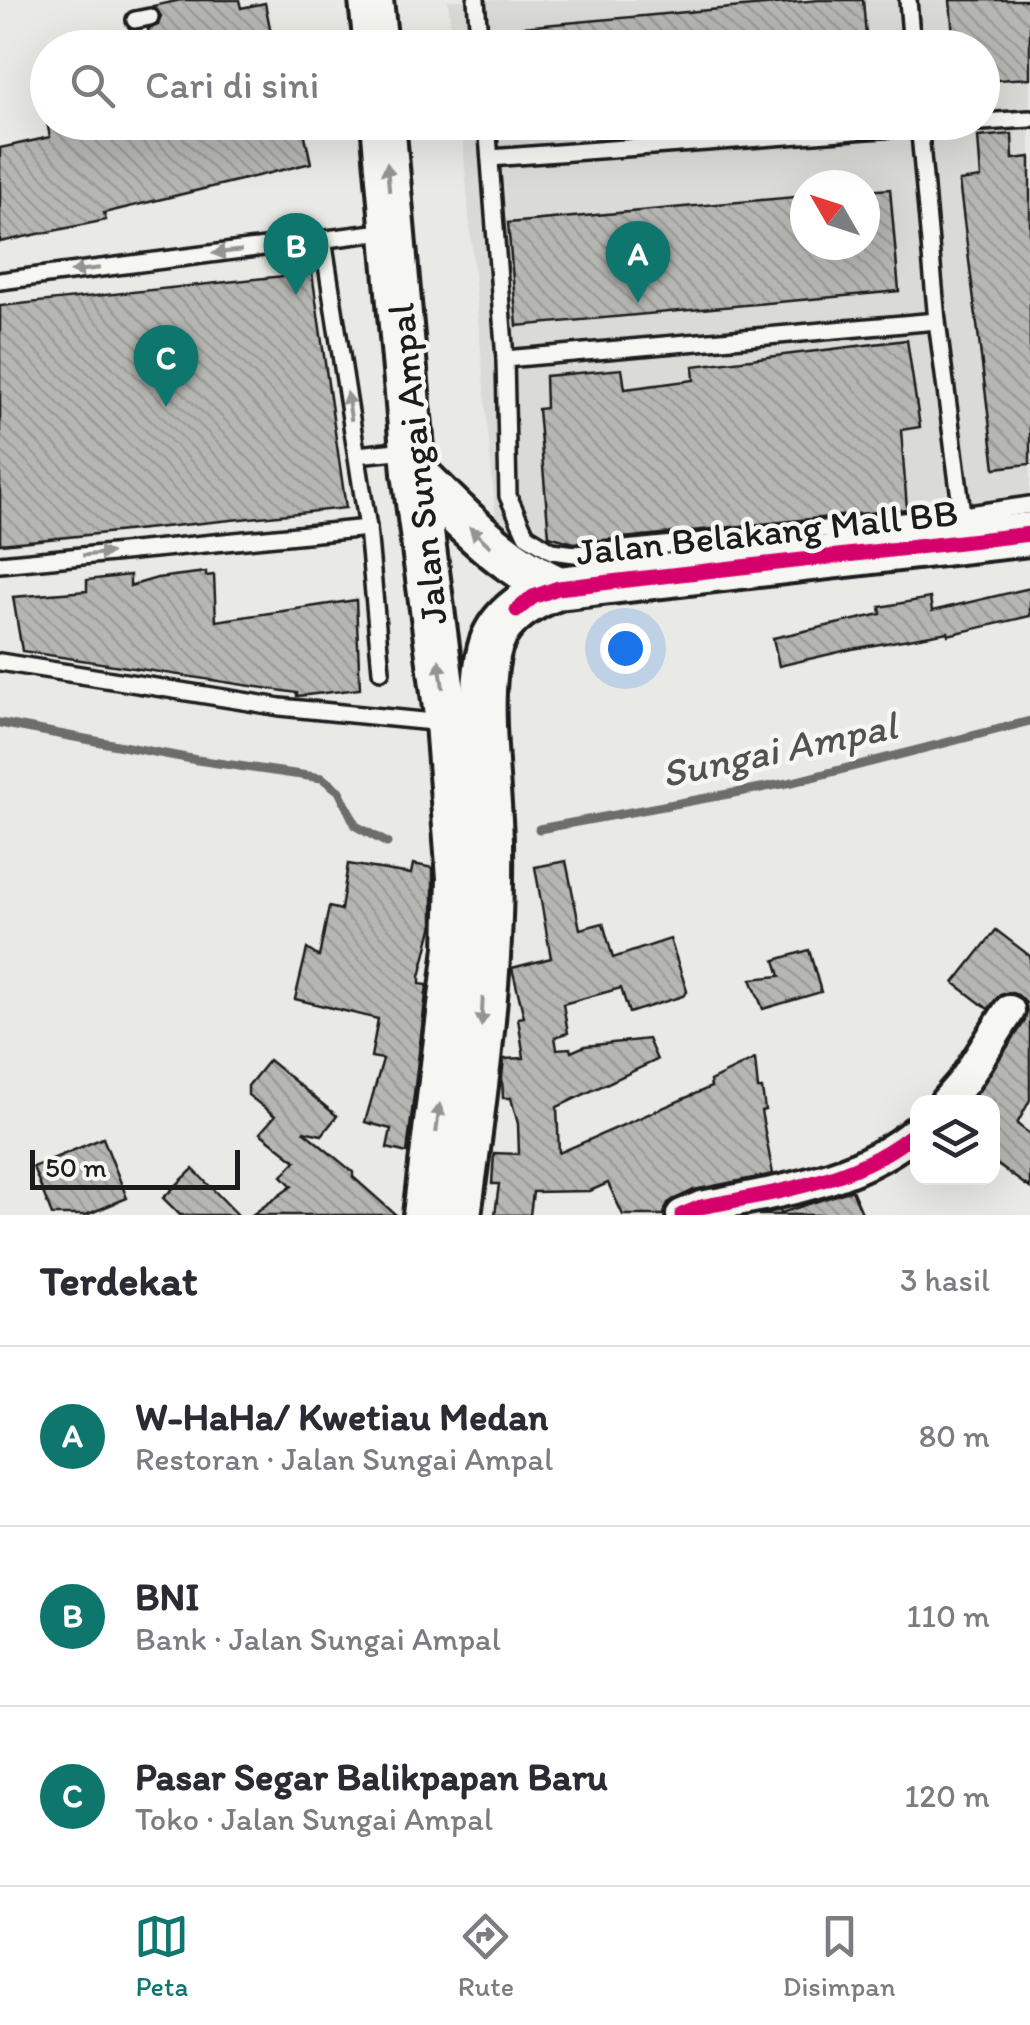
<!DOCTYPE html>
<html lang="id">
<head>
<meta charset="utf-8">
<style>
  body { margin:0; font-family:Itim,sans-serif; background:#f2f2f3; color:#2b2b33 }
  .controls { position:absolute; right:30px; bottom:30px; display:grid; overflow:hidden; border-radius:20px; box-shadow:0 10px 40px #0002 }
  .controls button { width:90px; height:90px; display:grid; place-items:center; padding:0; border:0; border-bottom:2px solid #e1e1e2; background:#fff; color:#2b2b33; font:50px sans-serif }
  .compass { position:absolute; left:790px; top:170px; width:90px; height:90px; border-radius:50%; background:#fff; box-shadow:0 10px 40px #0002; rotate:309deg }
  .scale { position:absolute; left:30px; bottom:25px; width:210px; box-sizing:border-box; padding-left:10px; border:5px solid #1c1c1c; border-top:0; font-size:28px; line-height:35px; white-space:nowrap; color:#1c1c1c; -webkit-text-stroke:8px #f6f6f2; paint-order:stroke }
  .you { position:absolute; left:625px; top:648px; width:35px; height:35px; margin:-25px; border:8px solid #fff; border-radius:50%; background:#1a73e8; box-shadow:0 0 0 15px #1a73e833 }
  .badge { display:grid; place-items:center; width:65px; height:65px; border-radius:50%; background:#0f766e; color:#fff; font-size:32px; font-weight:700 }
  .pin { position:absolute; translate:-50% -82px; filter:drop-shadow(0 2px 5px #0008) }
  .pin::after { content:''; position:absolute; top:52px; width:35px; height:30px; background:inherit; clip-path:polygon(0 0,100% 0,50% 100%) }
  .list { margin:0; padding:0; list-style:none }
  h2 { display:flex; justify-content:space-between; align-items:center; height:130px; margin:0; padding:0 40px; font-size:42px }
  h2 small { font-size:32px; font-weight:400; color:#7c7c81 }
  .list li { display:grid; grid-template-columns:65px 1fr auto; gap:30px; align-items:center; box-sizing:border-box; height:180px; padding:0 40px; border-top:2px solid #e1e1e2 }
  .list b { display:block; font-size:38px; white-space:nowrap }
  .list p { margin:0; font-size:32px; white-space:nowrap; color:#7c7c81 }
  .list em { font-size:32px; font-style:normal; color:#7c7c81 }
  .icon { flex:none; width:55px; height:55px; fill:none; stroke:currentColor; stroke-width:2; stroke-linecap:round; stroke-linejoin:round }
  .map { position:relative; flex:none; width:1030px; height:1215px; overflow:hidden }
  .search { position:absolute; background:#fff; box-shadow:0 10px 40px #0002; left:30px; right:30px; top:30px; height:110px; display:flex; align-items:center; gap:25px; box-sizing:border-box; padding:0 35px; border-radius:55px; color:#7c7c81; font-size:38px }
  .sheet { height:670px; background:#fff }
  nav { display:flex; justify-content:space-around; align-items:center; box-sizing:border-box; height:140px; border-top:2px solid #e1e1e2; background:#fff; font-size:28px; color:#7c7c81 }
  nav a { display:grid; justify-items:center; gap:5px }
  nav .on { color:#0f766e }
  .map>svg:first-child { display:block }
</style>
</head>
<body>
<div class="map">
<svg width="1030" height="1215" viewBox="0 0 1030 1215">
  <defs>
    <pattern id="building-back-hatch" width="6" height="6" patternUnits="userSpaceOnUse" patternTransform="scale(2.5)"><rect width="6" height="6" fill="#b6b6b3"/><path d="M-1 5l2 2M0 0l6 6M5-1l2 2" fill="none" stroke="#9c9c99"/></pattern>
  </defs>
  <rect width="100%" height="100%" fill="#e9e9e5"/>
  <filter id="ink" filterUnits="userSpaceOnUse"><feTurbulence type="fractalNoise" baseFrequency=".01" numOctaves="2"/><feDisplacementMap in="SourceGraphic" scale="20" xChannelSelector="R" yChannelSelector="G"/><feConvolveMatrix kernelMatrix="1 2 1 2 8 2 1 2 1" color-interpolation-filters="sRGB"/></filter>
  <g filter="url(#ink)">
    <path fill="#dadad6" fill-rule="evenodd" d="M448 0H1030V526L545 575 496 523 461 123 982 122V48L453 47ZM805 185H865V245H805Z"/>
    <g fill="none" stroke-linecap="round" stroke-linejoin="round">
      <g stroke="#6d6d6c" stroke-width="9">
        <polyline points="0,723 197,760 322,778 339,791 356,826 387,843"/>
        <polyline points="539,829 793,782 1030,721"/>
      </g>
    </g>
    <g fill="url(#building-back-hatch)" stroke="#1c1c1c" stroke-width="2.5">
      <polygon points="181,0 239,0 241,8 265,3 274,48 152,48 148,29 158,25 161,16 153,6"/>
      <polygon points="819,0 863,0 867,48 491,48 490,30"/>
      <polygon points="950,0 1030,0 1030,78 982,81 982,48 954,48"/>
      <polygon points="47,122 302,122 311,163 104,213 106,220 0,242 0,148 50,137"/>
      <polygon points="1012,134 1013,159 1030,157 1030,464 995,468 959,181 981,178 978,137"/>
      <polygon points="890,189 899,291 517,326 508,223 805,196 805,245 865,245 865,191"/>
      <polygon points="312,273 346,508 0,544 0,306"/>
      <polygon points="907,340 920,427 901,430 907,509 574,543 549,536 538,409 546,408 545,376 622,369 625,389 694,380 693,366"/>
      <polygon points="206,572 206,576 214,575 216,621 356,600 360,689 297,696 297,693 22,651 13,597 87,591 87,580 130,575 130,586 157,578"/>
      <polygon points="1030,588 1030,616 948,635 948,632 852,649 779,666 773,638 881,614 880,607 930,598 932,611"/>
      <polygon points="566,861 580,929 603,923 613,958 670,939 687,991 683,996 629,1013 621,988 563,1004 568,1033 555,1037 557,1049 570,1048 571,1052 585,1046 648,1039 657,1060 557,1107 559,1153 711,1087 710,1081 755,1059 758,1089 762,1089 765,1110 761,1111 773,1174 694,1190 668,1203 664,1215 623,1215 608,1183 590,1191 533,1192 530,1215 495,1215 499,1184 492,1184 494,1153 519,1154 518,1124 511,1098 503,1098 502,1077 504,1059 524,1058 518,1018 524,1017 512,968 551,958 535,867"/>
      <polygon points="348,864 411,874 413,864 433,868 433,924 420,977 420,984 427,985 407,1153 387,1148 391,1129 365,1122 383,1059 371,1057 378,1019 295,999 307,949 319,957 329,907 341,910"/>
      <polygon points="996,930 1030,956 1030,1100 1017,1124 1030,1134 1030,1188 992,1161 992,1102 970,1102 1025,1021 1026,1003 1018,995 1009,992 1000,995 988,1009 954,983"/>
      <polygon points="809,950 821,992 763,1009 751,979 780,976 775,960"/>
      <polygon points="269,1060 337,1116 322,1135 303,1131 353,1172 353,1177 396,1215 252,1215 292,1186 282,1176 296,1161 260,1133 275,1116 248,1095 248,1086"/>
      <polygon points="103,1138 127,1198 86,1215 52,1215 33,1167"/>
      <polygon points="193,1169 238,1215 180,1215 163,1198"/>
      <polygon points="852,1190 863,1215 758,1215 780,1210 781,1213"/>
    </g>
    <g fill="none" stroke-linecap="round" stroke-linejoin="round">
      <g stroke="#1c1c1c" stroke-width="22">
        <g id="lane">
          <polyline points="476,0 480,48"/>
          <polyline points="908,0 912,48"/>
          <polyline points="135,20 150,17"/>
          <polyline points="487,122 505,359 508,496 526,535 552,551 575,554 963,515 1030,505"/>
          <polyline points="919,122 937,321 963,521"/>
          <polyline points="982,122 1030,119"/>
          <polyline points="490,158 976,122"/>
          <polyline points="0,281 389,231"/>
          <polyline points="505,359 937,321"/>
          <polyline points="357,455 407,450"/>
          <polyline points="368,528 381,671"/>
          <polyline points="0,564 368,528 323,239"/>
          <polyline points="0,662 280,707 443,723"/>
        </g>
      </g>
      <g stroke="#1c1c1c" stroke-width="38">
        <g id="street">
          <polyline points="946,1102 965,1080 1009,1011"/>
          <path d="M682 1215 701 1207C776 1192 858 1182 918 1130"/>
        </g>
      </g>
      <g stroke="#1c1c1c" stroke-width="50">
        <g id="secondary">
          <polyline points="371,0 376,48"/>
          <polyline points="383,122 414,472 447,723 459,878 457,948 425,1215"/>
          <path d="M414 472C463 519 495 558 558 588"/>
          <path d="M459 1215C476 1093 493 966 491 842 490 787 475 695 491 644 501 615 531 597 558 588L1030 534"/>
        </g>
      </g>
      <use href="#lane" stroke="#f6f6f2" stroke-width="15"/>
      <use href="#street" stroke="#f6f6f2" stroke-width="30"/>
      <use href="#secondary" stroke="#f6f6f2" stroke-width="42"/>
      <g stroke="#f6f6f2" stroke-width="21">
        <g id="cycleway">
          <polyline points="517,610 533,597 558,588 1030,534"/>
          <path d="M682 1215 701 1207C776 1192 858 1182 918 1130"/>
        </g>
      </g>
      <use href="#cycleway" stroke="#d6006c" stroke-width="15"/>
    </g>
    <defs><path id="oneway-solid" d="M-6-.8H1V-3.2L6.5 0L1 3.2V.8H-6Z" transform="scale(2.5)"/></defs>
    <g fill="#949492">
      <use href="#oneway-solid" transform="translate(388 177) rotate(-95)"/>
      <use href="#oneway-solid" transform="translate(227 252) rotate(173)"/>
      <use href="#oneway-solid" transform="translate(85 270) rotate(173)"/>
      <use href="#oneway-solid" transform="translate(349 406) rotate(-99)"/>
      <use href="#oneway-solid" transform="translate(480 537) rotate(-137)"/>
      <use href="#oneway-solid" transform="translate(97 554) rotate(-6)"/>
      <use href="#oneway-solid" transform="translate(441 674) rotate(-98)"/>
      <use href="#oneway-solid" transform="translate(482 1012) rotate(93)"/>
      <use href="#oneway-solid" transform="translate(438 1118) rotate(-83)"/>
    </g>
  </g>
  <g text-anchor="middle" dominant-baseline="central" stroke-width="9" stroke-linejoin="round" paint-order="stroke">
    <g font-size="38" fill="#1c1c1c" stroke="#f6f6f2">
      <text transform="translate(417 464) rotate(-96)">Jalan Sungai Ampal</text>
      <text transform="translate(767 532) rotate(-6)">Jalan Belakang Mall BB</text>
    </g>
    <g font-size="40" font-style="italic" fill="#525251" stroke="#f6f6f2">
      <text transform="translate(779 749) rotate(-12)">Sungai Ampal</text>
    </g>
  </g>
</svg>
<div class="controls">
<button><svg class="icon" aria-label="layers" viewBox="0 0 24 24"><path d="M12 4l9 5-9 5-9-5zM3 14l9 5 9-5"/></svg></button>
</div>
<svg class="compass" viewBox="-18 -18 36 36"><path d="M0-13l5 13h-10z" fill="#e53935"/><path d="M0 13l5-13h-10z" fill="#7c7c81"/></svg>
<div class="scale">50 m</div>
<div class="you"></div>
<div class="pin badge" style="left:638px;top:303px">A</div>
<div class="pin badge" style="left:296px;top:295px">B</div>
<div class="pin badge" style="left:166px;top:407px">C</div>
<div class="search"><svg class="icon" aria-label="search" viewBox="0 0 24 24"><circle cx="10" cy="10" r="6"/><path d="M15 15l6 6"/></svg>Cari di sini</div>
</div>
<section class="sheet">
<h2>Terdekat<small>3 hasil</small></h2>
<ul class="list">
<li><span class="badge">A</span><div><b>W-HaHa/ Kwetiau Medan</b><p>Restoran · Jalan Sungai Ampal</p></div><em>80 m</em></li>
<li><span class="badge">B</span><div><b>BNI</b><p>Bank · Jalan Sungai Ampal</p></div><em>110 m</em></li>
<li><span class="badge">C</span><div><b>Pasar Segar Balikpapan Baru</b><p>Toko · Jalan Sungai Ampal</p></div><em>120 m</em></li>
</ul>
</section>
<nav>
<a class="on"><svg class="icon" aria-label="map" viewBox="0 0 24 24"><path d="M3 6l6-2 6 2 6-2v14l-6 2-6-2-6 2zM9 4v14M15 6v14"/></svg>Peta</a>
<a><svg class="icon" aria-label="directions" viewBox="0 0 24 24"><path d="M12 3l9 9-9 9-9-9zM9 14v-3h6M13 9l2 2-2 2"/></svg>Rute</a>
<a><svg class="icon" aria-label="saved" viewBox="0 0 24 24"><path d="M7 4h10v16l-5-4-5 4z"/></svg>Disimpan</a>
</nav>
</body>
</html>
